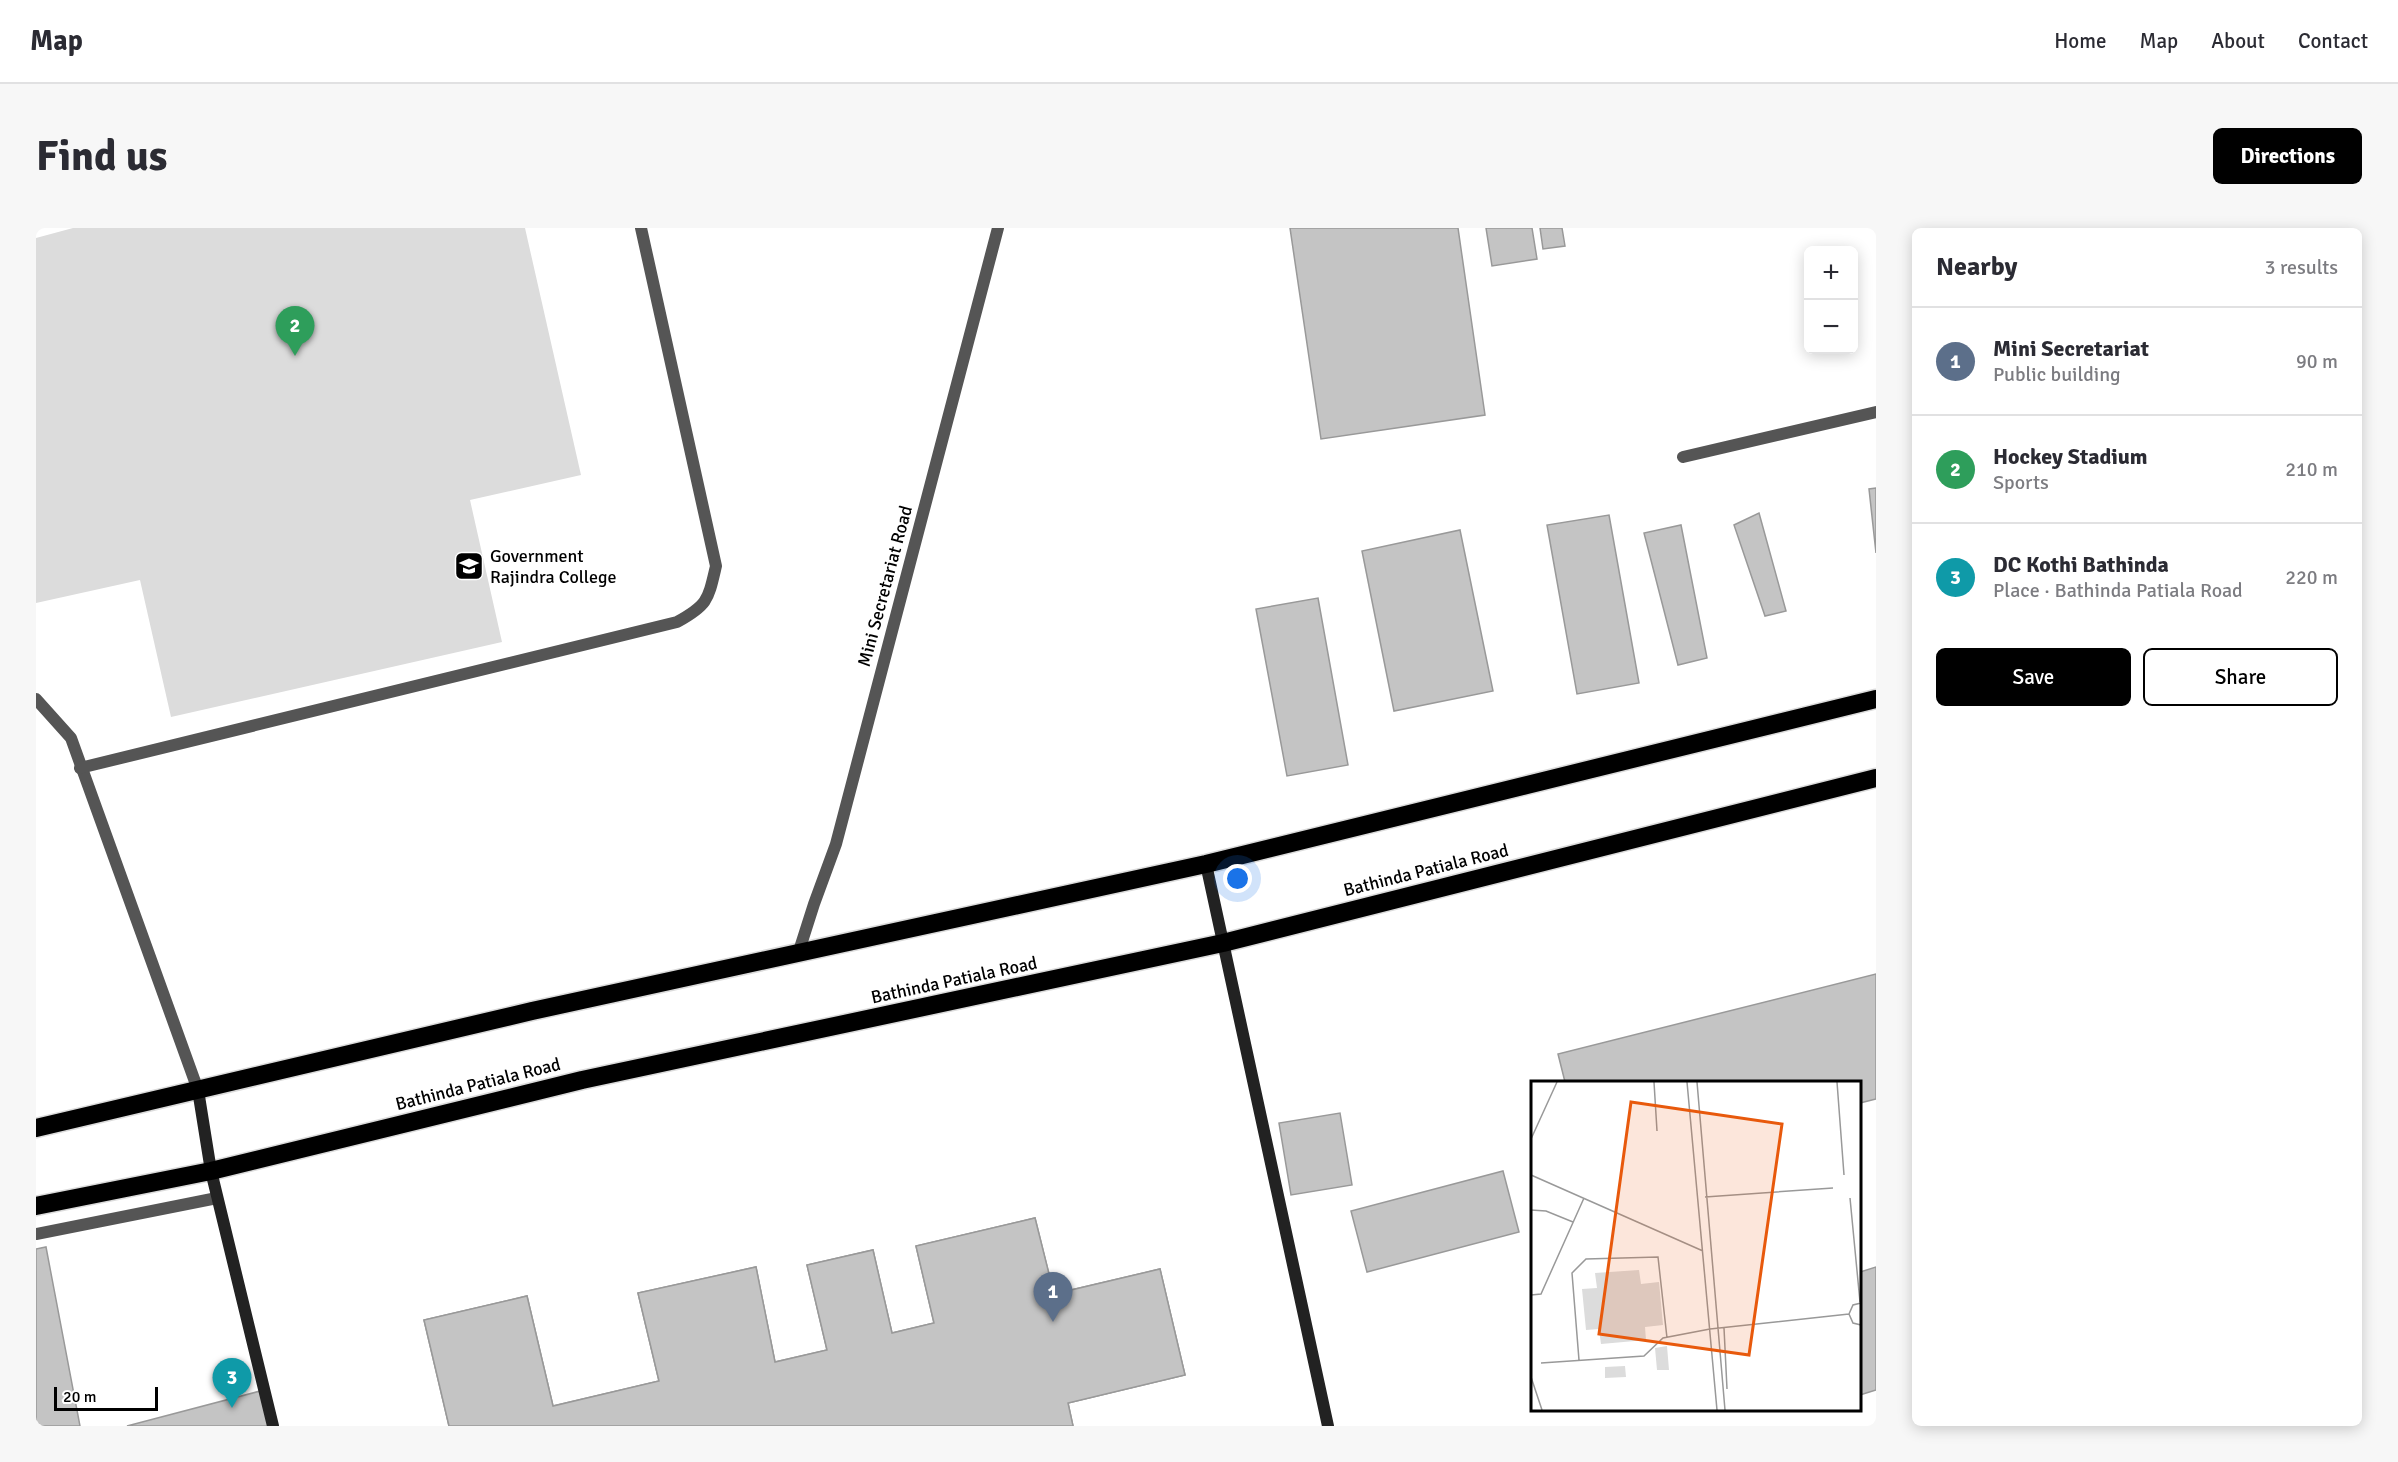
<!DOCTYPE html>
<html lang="en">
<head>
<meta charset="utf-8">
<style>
  body { margin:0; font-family:Signika,sans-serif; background:#f7f7f7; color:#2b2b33 }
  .controls { position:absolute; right:18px; top:18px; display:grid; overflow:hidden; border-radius:9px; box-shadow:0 3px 15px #0003 }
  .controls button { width:54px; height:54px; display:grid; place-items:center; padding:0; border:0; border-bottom:2px solid #e1e1e2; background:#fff; color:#2b2b33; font:30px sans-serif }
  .scale { position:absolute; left:18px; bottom:15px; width:104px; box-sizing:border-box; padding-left:6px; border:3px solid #000; border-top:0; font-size:16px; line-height:21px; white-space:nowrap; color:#000; -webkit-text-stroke:4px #fff; paint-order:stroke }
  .you { position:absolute; left:1202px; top:651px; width:21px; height:21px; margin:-15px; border:4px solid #fff; border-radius:50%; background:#1a73e8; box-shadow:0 0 0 9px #1a73e833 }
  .badge { display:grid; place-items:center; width:39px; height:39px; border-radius:50%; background:#000; color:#fff; font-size:20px; font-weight:700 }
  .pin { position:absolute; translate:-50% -50px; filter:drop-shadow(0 2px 3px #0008) }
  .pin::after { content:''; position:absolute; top:32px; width:21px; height:18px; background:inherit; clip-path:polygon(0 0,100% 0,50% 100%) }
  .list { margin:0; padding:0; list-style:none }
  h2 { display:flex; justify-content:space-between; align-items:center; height:78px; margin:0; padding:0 24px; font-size:26px }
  h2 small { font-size:20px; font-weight:400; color:#7c7c81 }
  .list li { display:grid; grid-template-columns:39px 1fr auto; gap:18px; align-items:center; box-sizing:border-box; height:108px; padding:0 24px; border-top:2px solid #e1e1e2 }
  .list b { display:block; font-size:22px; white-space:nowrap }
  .list p { margin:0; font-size:20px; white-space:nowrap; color:#7c7c81 }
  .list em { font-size:20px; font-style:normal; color:#7c7c81 }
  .actions { display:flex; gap:12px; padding:18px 24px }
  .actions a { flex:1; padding:14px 0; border:2px solid #000; border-radius:9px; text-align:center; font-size:21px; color:#000 }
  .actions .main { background:#000; color:#fff }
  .map { position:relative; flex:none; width:1840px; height:1198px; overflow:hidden; border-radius:9px }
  header { display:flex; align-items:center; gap:36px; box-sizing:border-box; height:84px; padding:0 30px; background:#fff; border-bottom:2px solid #e1e1e2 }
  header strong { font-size:28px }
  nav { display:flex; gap:33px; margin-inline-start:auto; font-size:21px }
  .intro { display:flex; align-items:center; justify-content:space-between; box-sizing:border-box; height:144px; padding:0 36px }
  h1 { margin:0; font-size:42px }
  .button { padding:15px 27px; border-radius:9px; background:#000; color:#fff; font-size:21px; font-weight:700 }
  main { display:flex; gap:36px; padding:0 36px }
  aside { flex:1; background:#fff; border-radius:9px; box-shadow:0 3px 15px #0003 }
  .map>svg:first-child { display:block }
</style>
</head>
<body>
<header>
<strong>Map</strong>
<nav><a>Home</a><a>Map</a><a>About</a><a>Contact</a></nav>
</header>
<div class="intro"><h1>Find us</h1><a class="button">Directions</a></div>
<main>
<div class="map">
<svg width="1840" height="1198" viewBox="0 0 1840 1198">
  <rect width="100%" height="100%" fill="#fff"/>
  <polygon fill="#dcdcdc" points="37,0 489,0 545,247 434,272 466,414 135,489 104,352 0,375 0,10"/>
  <g fill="#c4c4c4" stroke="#999" stroke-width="1.5">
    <polygon points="1254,0 1422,0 1449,187 1285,211"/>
    <polygon points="1450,0 1496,0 1501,31 1456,38"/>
    <polygon points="1504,0 1526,0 1529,18 1507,21"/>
    <polygon points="1840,260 1840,325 1833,261"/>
    <polygon points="1723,285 1750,383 1729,388 1698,297"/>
    <polygon points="1573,287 1603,455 1541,466 1511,297"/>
    <polygon points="1645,297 1671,430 1642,437 1608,305"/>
    <polygon points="1424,302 1457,463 1358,483 1326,323"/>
    <polygon points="1282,370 1312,537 1251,548 1220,381"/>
    <polygon points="1840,746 1840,871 1824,875 1824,854 1529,854 1522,826"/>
    <polygon points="1304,885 1316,957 1255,967 1243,895"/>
    <polygon points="1467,943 1483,1004 1331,1044 1315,983"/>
    <polygon points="999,990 1018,1066 1124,1041 1149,1147 1032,1175 1037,1198 944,1198 935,1156 757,1198 413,1198 388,1092 491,1068 517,1178 623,1153 602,1065 720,1039 739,1134 791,1122 771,1037 837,1022 856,1105 898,1095 880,1018"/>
    <polygon points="999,990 1018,1066 1124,1041 1149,1147 1032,1175 1037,1198 413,1198 388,1092 491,1068 517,1178 623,1153 602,1065 720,1039 739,1134 791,1122 771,1037 837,1022 856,1105 898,1095 880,1018"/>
    <polygon points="10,1019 44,1198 0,1198 0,1021"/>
    <polygon points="1840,1039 1840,1162 1824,1167 1824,1044"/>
    <polygon points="228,1162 237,1198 91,1198"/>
  </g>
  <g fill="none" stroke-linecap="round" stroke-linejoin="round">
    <g stroke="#dbdbdb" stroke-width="21">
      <g id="highway">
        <polyline points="0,900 496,783 1170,636 1840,471"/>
        <polyline points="0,978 175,943 546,852 1187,715 1840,550"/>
      </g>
    </g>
    <g stroke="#555" stroke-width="12">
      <polyline points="0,471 35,510 162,862"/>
      <path d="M44 540 641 394C672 377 672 372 680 338L605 0"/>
    </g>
    <g stroke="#555" stroke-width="12">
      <polyline points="1647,229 1840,184"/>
      <polyline points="763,723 778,676 800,616 962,0"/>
      <polyline points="0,1006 181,970"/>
    </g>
    <g stroke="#222" stroke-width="12">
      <polyline points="1170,636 1292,1198"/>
      <polyline points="162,862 175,943 237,1198"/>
    </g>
    <use href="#highway" stroke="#000" stroke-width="18"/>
  </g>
  <defs>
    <g id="university-square" transform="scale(1.5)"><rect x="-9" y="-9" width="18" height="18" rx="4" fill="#000" stroke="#fff"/><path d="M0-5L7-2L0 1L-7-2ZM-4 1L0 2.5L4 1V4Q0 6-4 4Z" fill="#fff"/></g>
  </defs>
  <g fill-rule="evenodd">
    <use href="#university-square" x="433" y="338"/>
  </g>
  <g text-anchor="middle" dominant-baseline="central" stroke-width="4.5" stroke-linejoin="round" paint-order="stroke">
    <g font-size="18" fill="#000" stroke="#fff" text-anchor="start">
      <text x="454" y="328">Government<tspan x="454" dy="21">Rajindra College</tspan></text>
    </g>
    <g font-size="18" fill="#000" stroke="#fff">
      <text transform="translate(849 358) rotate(-75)">Mini Secretariat Road</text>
      <text transform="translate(1390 642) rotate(-14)">Bathinda Patiala Road</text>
      <text transform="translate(918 752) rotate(-12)">Bathinda Patiala Road</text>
      <text transform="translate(442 856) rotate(-14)">Bathinda Patiala Road</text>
    </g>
  </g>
  <g transform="translate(1495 853)">
    <rect width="330" height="330" fill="#fff"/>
    <path d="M108 189 110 203 128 201 132 244 114 246 115 259 70 263 68 248 55 249 51 208 66 207 64 192ZM136 265 138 289H126L124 267ZM94 285 95 296 74 297V286Z" fill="#dcdcdc"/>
    <path fill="none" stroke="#999" stroke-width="1.5" d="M123 1 126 50M156 1 186 329M166 1 194 329M306 1 313 94M0 58 26 1M0 94 172 170M174 116 302 107M319 117 329 221M0 129 15 130 42 141M0 214 10 213 53 117M330 222 322 224 318 233 322 242 330 244M193 247 196 308M48 279 41 192 55 178 127 176 136 257M10 282 113 275 132 257 179 248 318 233M0 296 11 329"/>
    <path fill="#e8590c" fill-opacity="0.15" stroke="#e8590c" stroke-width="3" d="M100 21 251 43 218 274 68 253Z"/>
    <rect width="330" height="330" fill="none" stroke="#000" stroke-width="3"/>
  </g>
</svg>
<div class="controls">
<button>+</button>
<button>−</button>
</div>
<div class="scale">20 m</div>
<div class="you"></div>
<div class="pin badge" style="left:1017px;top:1094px;background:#5c6f8a">1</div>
<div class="pin badge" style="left:259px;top:128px;background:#2e9e5b">2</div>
<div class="pin badge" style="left:196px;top:1180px;background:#0f9aa8">3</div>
</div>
<aside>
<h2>Nearby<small>3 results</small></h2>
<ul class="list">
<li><span class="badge" style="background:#5c6f8a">1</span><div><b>Mini Secretariat</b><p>Public building</p></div><em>90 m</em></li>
<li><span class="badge" style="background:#2e9e5b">2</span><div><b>Hockey Stadium</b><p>Sports</p></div><em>210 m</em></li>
<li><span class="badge" style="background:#0f9aa8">3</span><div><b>DC Kothi Bathinda</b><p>Place · Bathinda Patiala Road</p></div><em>220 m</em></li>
</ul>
<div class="actions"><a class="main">Save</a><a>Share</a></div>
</aside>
</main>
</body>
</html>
